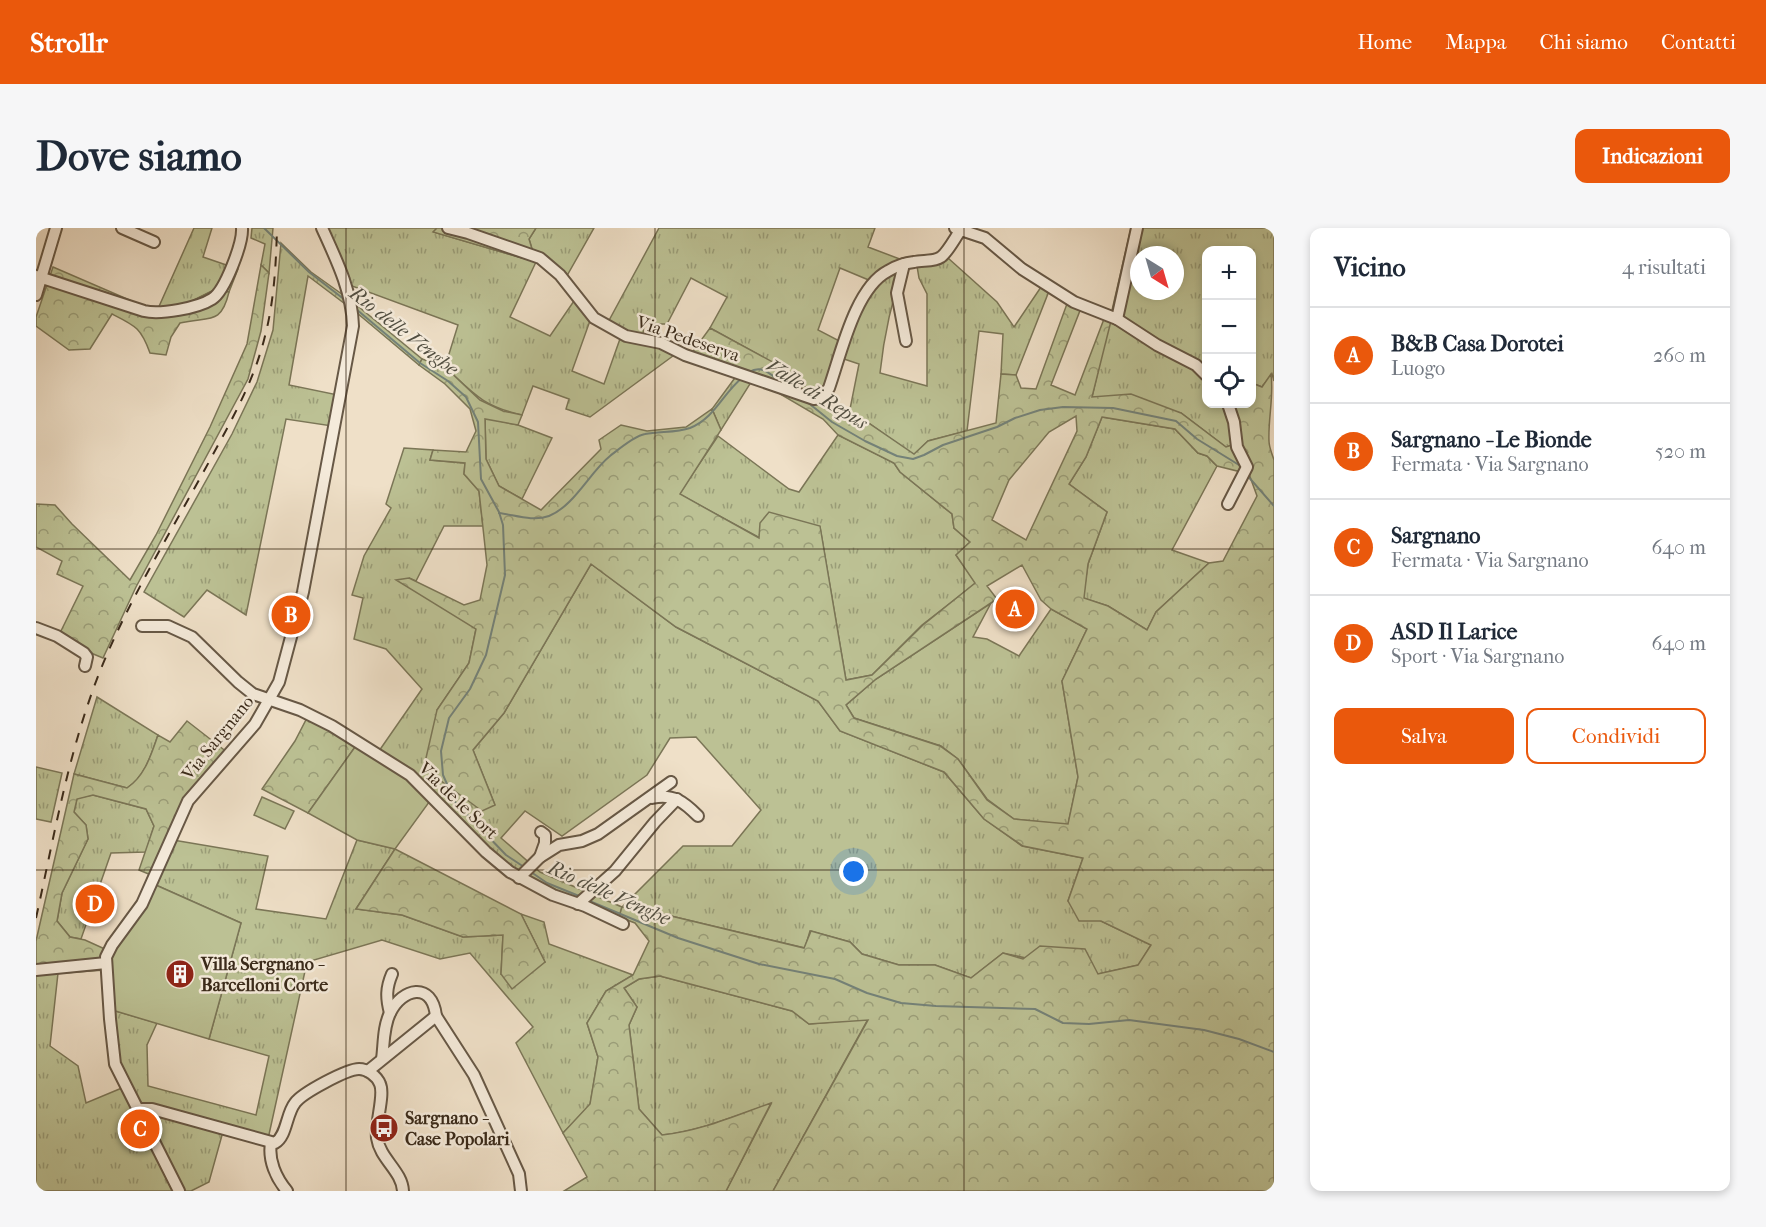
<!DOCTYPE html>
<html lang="it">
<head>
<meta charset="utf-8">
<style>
  body { margin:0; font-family:"IM FELL French Canon",serif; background:#f6f6f7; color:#1f2937 }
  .controls { position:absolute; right:18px; top:18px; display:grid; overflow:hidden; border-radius:12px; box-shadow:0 3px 9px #0003 }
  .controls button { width:54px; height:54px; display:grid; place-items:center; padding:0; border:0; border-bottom:2px solid #e0e1e3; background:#fff; color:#1f2937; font:30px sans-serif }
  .compass { position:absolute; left:1094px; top:18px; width:54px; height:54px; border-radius:50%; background:#fff; box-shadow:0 3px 9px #0003; rotate:143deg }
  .you { position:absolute; left:818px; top:644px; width:21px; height:21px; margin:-15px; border:4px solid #fff; border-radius:50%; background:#1a73e8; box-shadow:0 0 0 9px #1a73e833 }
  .badge { display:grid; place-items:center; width:39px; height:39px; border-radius:50%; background:#ea580c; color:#fff; font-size:20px; font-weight:700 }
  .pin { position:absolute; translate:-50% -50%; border:3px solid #fff; box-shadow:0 2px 6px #0006 }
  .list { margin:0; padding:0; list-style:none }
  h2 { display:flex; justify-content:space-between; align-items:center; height:78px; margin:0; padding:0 24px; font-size:26px }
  h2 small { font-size:20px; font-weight:400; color:#747a83 }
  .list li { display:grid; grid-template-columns:39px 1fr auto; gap:18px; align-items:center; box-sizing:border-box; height:96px; padding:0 24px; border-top:2px solid #e0e1e3 }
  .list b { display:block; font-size:22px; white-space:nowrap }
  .list p { margin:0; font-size:20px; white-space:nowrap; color:#747a83 }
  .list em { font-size:20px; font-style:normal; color:#747a83 }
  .actions { display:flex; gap:12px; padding:18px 24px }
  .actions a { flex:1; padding:14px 0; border:2px solid #ea580c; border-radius:12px; text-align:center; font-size:21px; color:#ea580c }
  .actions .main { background:#ea580c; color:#fff }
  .icon { flex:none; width:33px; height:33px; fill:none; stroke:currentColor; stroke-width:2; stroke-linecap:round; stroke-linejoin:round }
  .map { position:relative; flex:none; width:1238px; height:963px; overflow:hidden; border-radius:12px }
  header { display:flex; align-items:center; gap:36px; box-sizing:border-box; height:84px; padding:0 30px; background:#ea580c; color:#fff }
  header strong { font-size:28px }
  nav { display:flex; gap:33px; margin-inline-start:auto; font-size:21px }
  .intro { display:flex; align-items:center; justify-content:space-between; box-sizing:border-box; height:144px; padding:0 36px }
  h1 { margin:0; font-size:42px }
  .button { padding:15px 27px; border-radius:12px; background:#ea580c; color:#fff; font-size:21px; font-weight:700 }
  main { display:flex; gap:36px; padding:0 36px }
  aside { flex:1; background:#fff; border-radius:12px; box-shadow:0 3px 9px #0003 }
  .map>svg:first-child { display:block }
</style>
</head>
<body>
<header>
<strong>Strollr</strong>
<nav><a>Home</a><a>Mappa</a><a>Chi siamo</a><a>Contatti</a></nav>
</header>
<div class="intro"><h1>Dove siamo</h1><a class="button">Indicazioni</a></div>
<main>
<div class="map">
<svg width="1238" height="963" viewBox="0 0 1238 963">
  <defs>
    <pattern id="grass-tufts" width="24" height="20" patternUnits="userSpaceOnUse" patternTransform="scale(1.5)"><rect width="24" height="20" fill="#bcc194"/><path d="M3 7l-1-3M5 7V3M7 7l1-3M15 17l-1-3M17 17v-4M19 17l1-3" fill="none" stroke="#9a9d78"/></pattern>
    <pattern id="forest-crowns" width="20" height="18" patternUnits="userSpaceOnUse" patternTransform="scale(1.5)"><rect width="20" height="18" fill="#bcc194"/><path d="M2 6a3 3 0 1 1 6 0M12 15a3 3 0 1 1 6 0" fill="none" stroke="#9a9d78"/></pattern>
  </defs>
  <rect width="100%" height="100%" fill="#efe0c8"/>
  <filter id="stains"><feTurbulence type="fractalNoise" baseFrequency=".00333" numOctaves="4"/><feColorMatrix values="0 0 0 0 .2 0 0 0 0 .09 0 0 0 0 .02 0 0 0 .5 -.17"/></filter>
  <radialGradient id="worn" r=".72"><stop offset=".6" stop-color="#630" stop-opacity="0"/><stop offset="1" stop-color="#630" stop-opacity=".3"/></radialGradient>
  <g fill="url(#grass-tufts)" stroke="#7b7657" stroke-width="1.5" fill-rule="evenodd">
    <polygon points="158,0 176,0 167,29 202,41 193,64 178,62 128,87 121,83"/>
    <polygon points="216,0 237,0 233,45 225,37 229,16 215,10"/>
    <path d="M291 0H401L398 4 500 34 493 11 500 0H558L528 53 500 34 474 89 514 108 540 70 555 90 536 143 568 156 585 108 570 98 623 0H839L832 19 869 33C856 71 848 106 844 145L891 158V66L883 50 881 38 912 30 961 74 978 99 1005 59 1013 63 980 147 965 146 967 106 943 103 931 203 892 213 878 227 831 194 813 186 823 136 802 129 787 172 775 166 754 144 674 100 691 69 655 50 631 96H608L606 116 645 122 554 189 530 181 533 171 497 158 486 187C446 178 437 165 409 139L422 97 316 58ZM804 40 835 53 807 115 782 102Z"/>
    <path d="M1095 0H1238V153L1236 146 1226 159 1216 155V22H1170V176H1197L1206 214 1190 219 1145 185 1056 169ZM1103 27H1139V63H1103Z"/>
    <polygon points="245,15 275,44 317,74 386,131 383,137 321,85 272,48 253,157 302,167 296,198 250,191 210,387 171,362 148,389 108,364 196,206 221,154 237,102"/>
    <polygon points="704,143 719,148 685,202 676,181"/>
    <polygon points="1066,189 1139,201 1162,225 1171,228 1181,238 1136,322 1173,335 1120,384 1111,402 1072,378 1047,370 1052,336 1071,284 1033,256 1050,229"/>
    <polygon points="449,190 482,197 516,210 486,271 463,258 450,231"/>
    <polygon points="802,207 858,235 864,244 916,286 918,300 934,314 920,327 940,355 886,397 836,447 810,452 784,299 724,310 643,266 682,208 753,261 763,264"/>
    <path d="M368 220 397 222 394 232 429 235 428 246 443 263 447 298H408L380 353 373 350 440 401 433 435 401 482 459 577 437 522 468 485 555 336 640 399 782 473 804 503 908 544 948 591 986 618 1047 630 1032 673 1065 693 1115 717 1103 737 1062 746 967 725 935 750 899 737H863L826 726 814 714 774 703 769 720 610 682 586 679 583 689 503 658 465 635 343 523 386 461 350 421 318 411 327 370 316 367 328 328 355 280 350 276ZM660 509 725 582 696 618H647L586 679 504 644 465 610 489 583 526 608 611 547 634 510Z"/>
    <polygon points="955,375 937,409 951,411 983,428 1015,381 1051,401 1026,453 1042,549 1032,597 978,591 951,571 922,531 905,518 818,490 810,477 840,451"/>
    <path d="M61 469 122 507C115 527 109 548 91 560L38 546Z"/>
    <polygon points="0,539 26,545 15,594 0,591"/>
    <polygon points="57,567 110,581 118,598 110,624 75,625 45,711 34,709 21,693 26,665 52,611 50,597 38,584 41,570"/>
    <polygon points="131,611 232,628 220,681 290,691 321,612 359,621 320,681 366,687 427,709 467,707 465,746 509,734 485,686 508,694 513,716 597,747 570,763 551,795 562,829 554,877 527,905 480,815 497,799 434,725 404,731 346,712 271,734 232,911 188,900 173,954 155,963 0,963 0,747 22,745 14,818 42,838 50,875 93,857 81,830 76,782 121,795 111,817 112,858 220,887 233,828 173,811 205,695 113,654"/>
    <path d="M624 748 756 783 773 796 832 791 737 963H690L735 876C698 888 664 903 626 907L603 881 593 797 601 779 588 760 603 751Z"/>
  </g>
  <g fill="url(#forest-crowns)" stroke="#7b7657" stroke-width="1.5" fill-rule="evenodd">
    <polygon points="401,0 500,0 493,11 500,34 397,4"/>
    <polygon points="225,37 233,45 225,103 212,151 100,359 67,430 21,411 47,358 21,346 26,333 0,319 0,276 19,277 36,296 94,352 120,307 174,199 211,116"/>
    <path d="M17 39 128 87 178 62 193 64C185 98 173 88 144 95L135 109 130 127 114 125C105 100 100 98 76 86L54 121 33 122 0 98V89Z"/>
    <path d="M1032 73 1045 80 1015 157 1039 167 1068 91 1075 93 1056 169 1095 166 1145 185 1190 219 1206 214 1198 176H1216V155L1226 159 1235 146C1238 168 1232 190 1233 213 1233 219 1236 226 1238 232V963H737L832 792 773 796 756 783 624 748 603 751 588 760 601 779 593 797 603 881 626 907C665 903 698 888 735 875L690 963H528L551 949 527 905 554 876 562 829 551 795 570 763 597 747 613 713 599 695 583 689 586 679 610 682 768 720 775 703 814 714 826 726 863 737H899L935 750 967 725 987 731 1004 718 1049 721 1062 746 1102 737 1115 717 1065 693H1043L1032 673 1047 630 987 618 948 591 908 544 804 503 782 473 640 399 555 336 468 485 437 522 459 577 446 583 401 550 390 530 401 482 433 435 440 401 360 352 373 350 428 377 444 372 451 337 443 263 428 246 429 235 394 232 397 222 430 224 440 203 434 181 409 156 383 137 386 131 409 139 444 172 467 183 486 187 482 197 449 191 450 231 463 258 505 282 565 221 563 212 585 197 611 203 650 199 676 181 685 202 644 266 723 310 724 295 733 284 784 298 810 452 836 447 887 397 939 355 920 327 934 314 918 300 916 286 864 244 858 235 802 207 787 191 744 166 733 153 655 126 674 100 755 144 776 166 831 194 878 226 892 213 960 195 965 146 980 147 985 160 1000 161ZM1040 188 1041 203 990 312 956 292 973 252 1013 204ZM1066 189 1139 201 1162 225 1171 228 1181 238 1213 246 1221 268 1187 333 1173 335 1120 384 1111 402 1072 378 1048 370 1052 336 1071 284 1033 256 1050 229ZM986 337 1005 372 1015 381 1051 401 1026 453 1042 549 1032 596 978 591 951 572 922 531 904 518 818 490 810 477 840 451 961 371 951 358Z"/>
    <polygon points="274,484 324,512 272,585 226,561 259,513"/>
    <path d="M151 493 196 528 136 599 115 647 103 642 118 598 110 581 57 567 41 571 38 584 50 597 52 611 26 665 21 693 34 709 49 712 71 722 68 742 0 747V713L38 546 91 560C109 548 115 527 122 507L134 514Z"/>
    <polygon points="359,621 485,686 509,734 476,761 465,746 467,707 427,709 366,687 320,681"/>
  </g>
  <g fill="#bcc194" stroke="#7b7657" stroke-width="1.5">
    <polygon points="324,512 399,566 359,621 321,612 272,585"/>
    <polygon points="226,569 258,583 249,601 218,587"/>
    <polygon points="113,654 205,695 173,811 76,782 71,722"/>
  </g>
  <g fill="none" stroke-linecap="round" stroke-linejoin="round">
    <g stroke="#748279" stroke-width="2">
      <polyline points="228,0 273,44 309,72"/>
      <polyline points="320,81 384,135 412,153 430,169 442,194 445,251 463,284 467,297 469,347 450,427 434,461 413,490 405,523 407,547 419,574 470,627 488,639"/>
      <path d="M713 144C727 136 735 147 746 155"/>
      <polyline points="770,173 796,194 829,213 861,228 877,231 888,227 907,217 961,199 979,190 1004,182 1027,179 1077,180 1140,193 1161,211 1203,237 1207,242"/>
      <polyline points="1210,246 1238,278"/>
      <path d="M463 285C479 287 497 294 513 288 538 278 554 244 574 228 583 221 598 208 609 206 623 203 640 205 654 200 679 190 687 165 706 150"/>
      <polyline points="495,644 511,655 543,668"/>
      <polyline points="551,672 642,710 723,736 799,751 831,765 865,775 900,778 999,781 1027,795 1053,796 1093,792 1168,802 1203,811 1238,824"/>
    </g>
    <g stroke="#675846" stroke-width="14">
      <g id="minor">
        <polyline points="86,0 118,14"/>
        <path d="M412 0 432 5 504 30 524 47 558 90 590 108 625 115 649 127 778 171 785 170 793 160C805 126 819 60 852 43 860 38 869 35 878 34 887 32 898 34 905 29 911 25 919 10 924 3"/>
        <polyline points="919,0 949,10 986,41 1038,74 1081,91 1101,0"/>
        <polyline points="868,36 861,65 870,113"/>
        <path d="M0 48 108 83C124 87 162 80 176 71 189 63 207 15 206 0"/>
        <polyline points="0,67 20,0"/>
        <polyline points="1081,91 1121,117 1160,137 1170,147"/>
        <polyline points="1192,276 1211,239 1201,219 1198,194 1192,176"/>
        <polyline points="106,398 132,398 156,409 202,454 217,466 264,482 296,498 374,547 450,624 474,644 517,667 549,678 587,696"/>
        <polyline points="0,400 21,408 48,425 51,429 49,438"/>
        <path d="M616 570C637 565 648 574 662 588"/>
        <polyline points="504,629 509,615 509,607 505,604"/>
        <polyline points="483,650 504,629 523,617 546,613 562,606 635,554"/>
        <polyline points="542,676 579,643 619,594 641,571"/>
        <polyline points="0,742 70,735"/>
        <path d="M354 785C350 770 350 760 356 746"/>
        <path d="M346 831C348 817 347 799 354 785 366 760 396 753 400 788"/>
        <polyline points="332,843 400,788 438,847 483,946 485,963"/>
        <path d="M103 884 106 881H116L239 915C251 908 250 886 259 875 266 865 311 841 323 841 331 841 341 848 344 856 349 867 339 895 341 910 344 931 366 943 367 963"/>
        <path d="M235 915C232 932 240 950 251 963"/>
        <path d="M143 963 79 836 74 791 70 729 76 717 106 676 152 573 219 496 243 454 267 364 317 98C316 63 300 31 286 0"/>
      </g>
    </g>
    <use href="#minor" stroke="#f5ebdb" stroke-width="10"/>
    <path stroke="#3a2a1a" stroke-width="2" stroke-dasharray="10 10" stroke-linecap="butt" d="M0 690C20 600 35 508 72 424 101 358 140 295 174 232 195 193 217 155 228 112 238 75 240 38 241 0"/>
  </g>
  <path fill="none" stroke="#3a2a1a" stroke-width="1.5" stroke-opacity="0.55" d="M310 0V963M619 0V963M928 0V963M0 321H1238M0 642H1238"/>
  <defs>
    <g id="building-disc" transform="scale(1.5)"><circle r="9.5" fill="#8f2418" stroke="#f5ebdb"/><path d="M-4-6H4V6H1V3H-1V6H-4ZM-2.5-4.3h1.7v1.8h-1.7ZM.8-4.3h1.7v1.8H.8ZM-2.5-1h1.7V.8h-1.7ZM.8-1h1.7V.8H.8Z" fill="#fff"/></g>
    <g id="bus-disc" transform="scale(1.5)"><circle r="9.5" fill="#8f2418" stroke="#f5ebdb"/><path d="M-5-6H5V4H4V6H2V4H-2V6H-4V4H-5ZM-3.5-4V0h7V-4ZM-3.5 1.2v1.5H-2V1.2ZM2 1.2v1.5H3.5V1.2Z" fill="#fff"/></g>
  </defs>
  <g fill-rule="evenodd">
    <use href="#building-disc" x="144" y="746"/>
    <use href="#bus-disc" x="348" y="900"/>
  </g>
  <g text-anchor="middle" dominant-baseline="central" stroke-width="5" stroke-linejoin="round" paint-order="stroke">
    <g font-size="18" fill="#3a2a1a" stroke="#f5ebdb">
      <text transform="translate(652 111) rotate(19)">Via Pedeserva</text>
      <text transform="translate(182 510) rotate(-51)">Via Sargnano</text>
      <text transform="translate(422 573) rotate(44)">Via de le Sort</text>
    </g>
    <g font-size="18" font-weight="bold" fill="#3a2a1a" stroke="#f5ebdb" text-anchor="start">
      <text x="165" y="736">Villa Sergnano -<tspan x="165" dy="21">Barcelloni Corte</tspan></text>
      <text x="369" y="890">Sargnano -<tspan x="369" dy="21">Case Popolari</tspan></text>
    </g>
    <g font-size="20" font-style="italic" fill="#524f42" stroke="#f5ebdb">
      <text transform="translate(368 103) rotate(38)">Rio delle Venghe</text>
      <text transform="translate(781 166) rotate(32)">Valle di Repus</text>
      <text transform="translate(573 665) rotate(24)">Rio delle Venghe</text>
    </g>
  </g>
  <rect width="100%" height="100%" filter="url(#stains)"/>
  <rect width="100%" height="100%" fill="url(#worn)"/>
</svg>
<div class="controls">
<button>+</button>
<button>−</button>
<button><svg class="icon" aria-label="locate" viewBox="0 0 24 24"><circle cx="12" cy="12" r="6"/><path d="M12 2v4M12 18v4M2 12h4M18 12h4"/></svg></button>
</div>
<svg class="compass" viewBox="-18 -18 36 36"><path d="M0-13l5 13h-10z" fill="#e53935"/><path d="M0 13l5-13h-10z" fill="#747a83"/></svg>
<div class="you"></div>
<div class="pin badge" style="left:979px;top:381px">A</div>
<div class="pin badge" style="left:255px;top:387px">B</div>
<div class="pin badge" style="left:104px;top:901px">C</div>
<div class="pin badge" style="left:59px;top:676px">D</div>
</div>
<aside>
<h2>Vicino<small>4 risultati</small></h2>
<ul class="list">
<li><span class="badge">A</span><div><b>B&amp;B Casa Dorotei</b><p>Luogo</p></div><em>260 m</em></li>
<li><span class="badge">B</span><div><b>Sargnano - Le Bionde</b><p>Fermata · Via Sargnano</p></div><em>520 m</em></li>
<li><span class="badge">C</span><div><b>Sargnano</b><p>Fermata · Via Sargnano</p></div><em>640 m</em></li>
<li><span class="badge">D</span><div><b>ASD Il Larice</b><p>Sport · Via Sargnano</p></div><em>640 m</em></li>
</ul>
<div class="actions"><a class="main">Salva</a><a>Condividi</a></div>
</aside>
</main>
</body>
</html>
